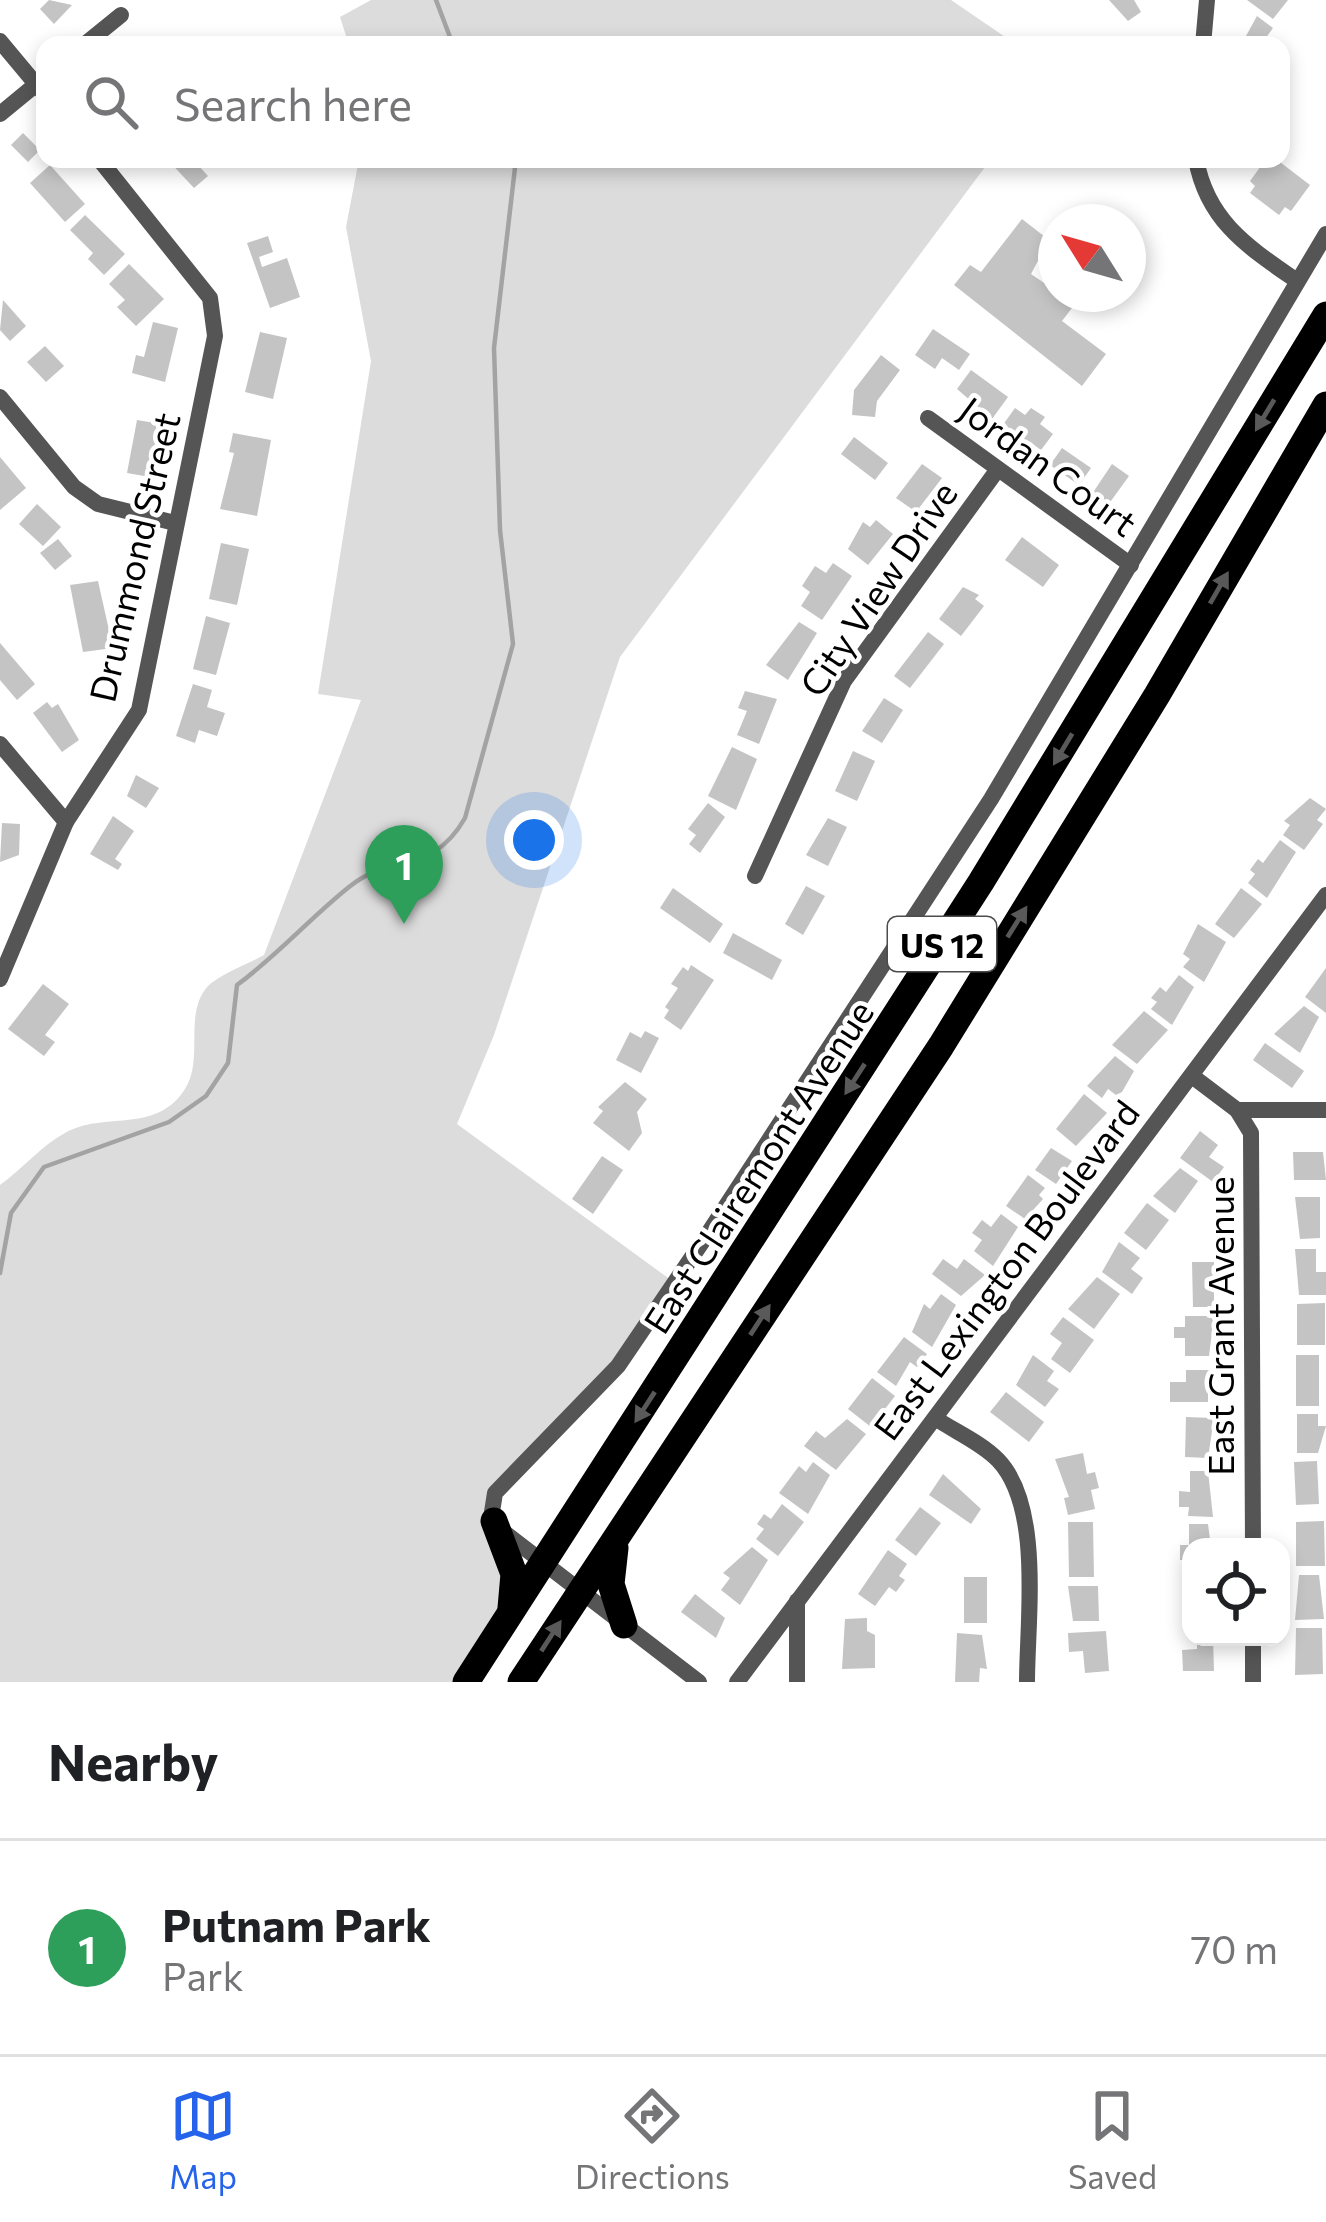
<!DOCTYPE html>
<html lang="en">
<head>
<meta charset="utf-8">
<style>
  body { margin:0; font-family:Commissioner,sans-serif; background:#f6f6f6; color:#202124 }
  .controls { position:absolute; right:36px; bottom:36px; display:grid; overflow:hidden; border-radius:24px; box-shadow:0 6px 18px #0003 }
  .controls button { width:108px; height:108px; display:grid; place-items:center; padding:0; border:0; border-bottom:3px solid #e0e0e0; background:#fff; color:#202124; font:60px sans-serif }
  .compass { position:absolute; left:1038px; top:204px; width:108px; height:108px; border-radius:50%; background:#fff; box-shadow:0 6px 18px #0003; rotate:307deg }
  .you { position:absolute; left:534px; top:840px; width:42px; height:42px; margin:-30px; border:9px solid #fff; border-radius:50%; background:#1a73e8; box-shadow:0 0 0 18px #1a73e833 }
  .badge { display:grid; place-items:center; width:78px; height:78px; border-radius:50%; background:#2563eb; color:#fff; font-size:39px; font-weight:700 }
  .pin { position:absolute; translate:-50% -99px; filter:drop-shadow(0 3px 6px #0008) }
  .pin::after { content:''; position:absolute; top:63px; width:42px; height:36px; background:inherit; clip-path:polygon(0 0,100% 0,50% 100%) }
  .list { margin:0; padding:0; list-style:none }
  h2 { display:flex; justify-content:space-between; align-items:center; height:156px; margin:0; padding:0 48px; font-size:51px }
  h2 small { font-size:39px; font-weight:400; color:#757577 }
  .list li { display:grid; grid-template-columns:78px 1fr auto; gap:36px; align-items:center; box-sizing:border-box; height:216px; padding:0 48px; border-top:3px solid #e0e0e0 }
  .list b { display:block; font-size:45px; white-space:nowrap }
  .list p { margin:0; font-size:39px; white-space:nowrap; color:#757577 }
  .list em { font-size:39px; font-style:normal; color:#757577 }
  .icon { flex:none; width:66px; height:66px; fill:none; stroke:currentColor; stroke-width:2; stroke-linecap:round; stroke-linejoin:round }
  .map { position:relative; flex:none; width:1326px; height:1682px; overflow:hidden }
  .search { position:absolute; background:#fff; box-shadow:0 6px 18px #0003; left:36px; right:36px; top:36px; height:132px; display:flex; align-items:center; gap:30px; box-sizing:border-box; padding:0 42px; border-radius:24px; color:#757577; font-size:45px }
  .sheet { height:372px; background:#fff }
  nav { display:flex; justify-content:space-around; align-items:center; box-sizing:border-box; height:168px; border-top:3px solid #e0e0e0; background:#fff; font-size:33px; color:#757577 }
  nav a { display:grid; justify-items:center; gap:6px }
  nav .on { color:#2563eb }
  .map>svg:first-child { display:block }
</style>
</head>
<body>
<div class="map">
<svg width="1326" height="1682" viewBox="0 0 1326 1682">
  <rect width="100%" height="100%" fill="#fff"/>
  <g fill="#dcdcdc">
    <polygon points="371,0 951,0 1017,45 349,45 340,17"/>
    <path d="M359 159H991L620 657 494 1035 457 1124 675 1283 640 1336 495 1493 514 1574 463 1682H0V1185C22 1169 41 1146 65 1133 103 1111 153 1134 183 1092 206 1061 182 1015 208 986 220 974 248 964 264 955L361 700 318 694 371 361 346 227Z"/>
  </g>
  <g fill="none" stroke-linecap="round" stroke-linejoin="round">
    <g stroke="#a3a3a3" stroke-width="4.5">
      <polyline points="436,0 453,45"/>
      <path d="M0 1273 11 1213 44 1167 169 1122 206 1096 228 1063 237 985C278 955 310 918 349 887 392 852 432 876 465 818L513 644 500 530 494 348 516 159"/>
    </g>
  </g>
  <g fill="#c4c4c4">
    <polygon points="49,0 72,5 54,24 40,9"/>
    <polygon points="1109,0 1134,0 1141,12 1128,21"/>
    <polygon points="1247,0 1288,0 1273,19"/>
    <polygon points="1257,16 1273,28 1265,39 1274,45 1241,45"/>
    <polygon points="23,133 40,150 28,162 11,145"/>
    <polygon points="167,159 203,159 197,164 208,176 194,188"/>
    <polygon points="1266,159 1276,159 1310,185 1291,211 1285,207 1279,215 1250,193 1255,186 1250,181"/>
    <polygon points="50,165 85,204 65,222 30,183"/>
    <polygon points="85,215 125,254 104,275 88,259 93,253 70,230"/>
    <polygon points="1022,219 1049,240 1031,274 1075,304 1062,321 1106,354 1082,386 954,285 970,265 981,272"/>
    <polygon points="268,236 273,252 259,257 262,267 287,258 300,297 270,308 247,243"/>
    <polygon points="129,264 164,299 136,326 117,307 125,300 109,284"/>
    <polygon points="3,300 26,326 10,341 0,330"/>
    <polygon points="153,322 178,328 165,382 132,373 136,355 144,357"/>
    <polygon points="933,329 970,354 959,370 942,358 935,369 915,355"/>
    <polygon points="260,332 287,338 273,399 245,392"/>
    <polygon points="45,346 64,366 46,382 27,362"/>
    <polygon points="881,355 900,370 877,401 875,417 852,415 854,390"/>
    <polygon points="971,370 1008,397 992,419 957,389"/>
    <polygon points="1015,408 1025,415 1031,408 1045,417 1040,424 1053,434 1041,450 1030,442 1026,447 1000,429"/>
    <polygon points="137,420 161,424 150,477 127,473"/>
    <polygon points="233,433 271,440 257,516 220,509 234,453 229,452"/>
    <polygon points="854,437 888,463 875,480 841,454"/>
    <polygon points="1062,448 1091,468 1079,485 1050,465"/>
    <polygon points="0,457 26,488 0,510"/>
    <polygon points="922,464 942,478 916,512 896,498"/>
    <polygon points="1112,464 1129,476 1108,505 1092,494"/>
    <polygon points="37,504 61,527 43,546 19,524"/>
    <polygon points="876,520 893,534 868,565 848,549 863,522 870,527"/>
    <polygon points="1022,537 1059,565 1043,587 1005,560"/>
    <polygon points="58,539 72,556 55,570 40,553"/>
    <polygon points="221,543 249,549 237,605 209,599"/>
    <polygon points="833,563 852,576 822,620 801,606 810,592 802,586 815,566 826,573"/>
    <polygon points="98,581 113,648 83,652 70,585"/>
    <polygon points="963,587 979,595 975,599 984,606 961,636 939,619"/>
    <polygon points="206,616 230,623 216,675 193,669"/>
    <polygon points="799,622 817,633 788,680 766,665"/>
    <polygon points="928,632 944,644 910,688 894,676"/>
    <polygon points="0,643 35,684 17,700 0,680"/>
    <polygon points="193,684 212,690 207,707 225,713 217,736 199,730 195,743 176,736"/>
    <polygon points="745,691 777,699 759,744 737,735 747,711 738,708"/>
    <polygon points="884,698 903,710 882,743 862,731"/>
    <polygon points="47,702 52,708 58,704 79,740 62,752 33,713"/>
    <polygon points="732,747 757,759 736,810 708,796"/>
    <polygon points="853,751 875,761 857,801 835,791"/>
    <polygon points="136,775 159,788 146,808 127,796"/>
    <polygon points="1310,798 1326,809 1317,820 1323,824 1304,850 1283,835 1290,825 1284,821"/>
    <polygon points="708,803 725,817 700,853 689,844 696,835 688,829"/>
    <polygon points="113,816 134,831 115,859 122,864 118,870 90,854"/>
    <polygon points="828,818 847,827 828,866 806,855"/>
    <polygon points="2,823 20,824 19,855 0,862"/>
    <polygon points="1280,840 1296,852 1267,898 1248,883 1255,874 1250,870 1258,859 1263,863"/>
    <polygon points="806,886 825,896 803,935 785,924"/>
    <polygon points="673,888 723,924 710,943 660,908"/>
    <polygon points="1241,888 1262,904 1234,938 1215,924"/>
    <polygon points="1198,924 1226,942 1204,982 1183,967 1190,959 1183,954"/>
    <polygon points="733,933 782,960 772,980 723,953"/>
    <polygon points="691,965 714,980 681,1030 664,1018 669,1010 665,1007 678,988 671,984 683,967 688,971"/>
    <polygon points="1326,968 1326,1013 1305,997"/>
    <polygon points="1179,975 1194,987 1172,1025 1151,1009 1157,1002 1151,998 1160,987 1166,992"/>
    <polygon points="43,984 69,1004 45,1035 55,1042 44,1056 8,1029"/>
    <polygon points="1304,1006 1319,1017 1300,1053 1274,1034"/>
    <polygon points="1144,1011 1168,1030 1137,1064 1112,1045"/>
    <polygon points="645,1031 659,1038 641,1073 616,1060 630,1032 641,1038"/>
    <polygon points="1265,1043 1304,1071 1292,1088 1253,1060"/>
    <polygon points="1115,1056 1134,1071 1122,1092 1116,1095 1108,1089 1102,1098 1087,1086"/>
    <polygon points="625,1082 647,1099 637,1112 642,1133 629,1151 593,1123 603,1111 598,1107"/>
    <polygon points="1084,1094 1107,1113 1076,1146 1056,1129"/>
    <polygon points="1200,1131 1218,1145 1209,1157 1224,1167 1213,1182 1180,1158"/>
    <polygon points="1051,1148 1072,1161 1056,1184 1035,1170"/>
    <polygon points="1293,1152 1323,1152 1326,1180 1294,1180"/>
    <polygon points="602,1156 623,1170 593,1214 572,1199"/>
    <polygon points="1180,1168 1198,1181 1175,1213 1153,1196"/>
    <polygon points="1028,1175 1045,1188 1039,1195 1043,1199 1025,1219 1006,1206"/>
    <polygon points="1295,1197 1320,1197 1320,1238 1300,1239"/>
    <polygon points="1147,1203 1169,1220 1146,1250 1124,1233"/>
    <polygon points="1001,1214 1018,1227 993,1266 974,1251 982,1240 972,1233 982,1220 991,1227"/>
    <polygon points="1119,1242 1140,1258 1131,1269 1143,1278 1132,1294 1102,1272"/>
    <polygon points="1295,1249 1316,1249 1316,1272 1326,1272 1326,1295 1299,1295"/>
    <polygon points="943,1259 957,1269 964,1259 985,1275 961,1296 932,1274"/>
    <polygon points="1192,1262 1214,1262 1214,1307 1193,1307"/>
    <polygon points="1097,1277 1120,1294 1094,1329 1068,1309"/>
    <polygon points="941,1294 956,1305 932,1347 912,1332 924,1304 930,1309"/>
    <polygon points="1325,1303 1325,1345 1297,1345 1297,1304"/>
    <polygon points="1185,1316 1214,1316 1209,1356 1185,1356 1185,1338 1174,1338 1174,1327 1185,1327"/>
    <polygon points="1063,1317 1094,1340 1070,1373 1051,1359 1062,1343 1050,1334"/>
    <polygon points="904,1337 927,1354 917,1367 910,1362 896,1386 877,1372"/>
    <polygon points="1033,1355 1054,1371 1047,1381 1059,1389 1045,1407 1016,1385"/>
    <rect x="1296" y="1355" width="23" height="51"/>
    <polygon points="1186,1370 1214,1370 1214,1393 1208,1393 1208,1402 1170,1402 1170,1382 1186,1382"/>
    <polygon points="872,1378 895,1396 871,1427 848,1409"/>
    <polygon points="1006,1392 1044,1422 1029,1442 990,1412"/>
    <polygon points="1297,1414 1318,1414 1318,1426 1326,1426 1318,1453 1297,1453"/>
    <polygon points="1186,1417 1214,1418 1208,1458 1185,1457"/>
    <polygon points="847,1419 866,1434 836,1470 804,1446 816,1431 825,1438"/>
    <polygon points="1083,1453 1087,1474 1095,1472 1099,1488 1091,1490 1095,1509 1068,1515 1064,1498 1069,1497 1055,1459"/>
    <polygon points="1317,1461 1319,1504 1296,1505 1294,1462"/>
    <polygon points="813,1462 830,1475 808,1514 779,1493 799,1466 806,1472"/>
    <polygon points="1190,1471 1208,1471 1213,1517 1188,1516 1189,1507 1179,1507 1179,1491 1190,1492"/>
    <polygon points="943,1474 981,1509 971,1524 929,1495"/>
    <polygon points="782,1504 804,1522 778,1556 756,1539 764,1529 757,1524 764,1514 771,1519"/>
    <polygon points="920,1507 941,1523 916,1556 895,1540"/>
    <polygon points="1324,1521 1325,1566 1296,1566 1296,1522"/>
    <polygon points="1068,1522 1093,1522 1094,1577 1069,1577"/>
    <polygon points="1189,1524 1208,1524 1211,1547 1191,1547 1191,1560 1180,1560 1180,1545 1189,1545"/>
    <polygon points="752,1547 768,1560 740,1605 721,1590 730,1578 723,1573"/>
    <polygon points="888,1550 907,1564 899,1576 905,1580 896,1592 889,1587 875,1606 858,1594"/>
    <polygon points="1299,1575 1319,1575 1324,1619 1295,1620"/>
    <rect x="964" y="1577" width="23" height="46"/>
    <polygon points="1068,1586 1098,1586 1099,1621 1073,1621"/>
    <polygon points="695,1594 725,1618 716,1638 681,1612"/>
    <polygon points="867,1618 867,1631 875,1635 875,1668 842,1669 845,1619"/>
    <polygon points="1296,1628 1322,1628 1323,1674 1295,1675"/>
    <polygon points="1106,1631 1109,1671 1085,1673 1083,1651 1069,1652 1068,1633"/>
    <polygon points="957,1633 982,1635 987,1669 980,1668 979,1682 955,1682"/>
    <polygon points="1197,1637 1213,1637 1214,1671 1183,1671 1182,1650 1197,1649"/>
  </g>
  <g fill="none" stroke-linecap="round" stroke-linejoin="round">
    <g stroke="#555" stroke-width="16">
      <polyline points="0,41 45,95"/>
      <polyline points="84,45 121,15"/>
      <polyline points="1203,45 1207,0"/>
      <polyline points="0,114 45,77"/>
      <path d="M1196 159C1207 221 1248 247 1297 281"/>
      <polyline points="0,397 74,487 98,504 175,523"/>
      <polyline points="928,418 1131,565"/>
      <polyline points="0,744 66,822"/>
      <polyline points="755,876 844,681 998,469"/>
      <polyline points="0,979 66,822 139,710 215,336 210,298 99,159"/>
      <polyline points="1192,1076 1237,1110 1326,1110"/>
      <polyline points="1237,1110 1251,1133 1253,1547"/>
      <path d="M935 1418C954 1431 982 1443 998 1460 1043 1507 1027 1621 1027 1682"/>
      <polyline points="1253,1637 1253,1682"/>
      <polyline points="699,1682 501,1530 492,1512 495,1493 618,1366 709,1232 991,799 1326,234"/>
      <polyline points="737,1682 1326,895"/>
      <polyline points="797,1682 797,1601"/>
    </g>
    <g stroke="#000" stroke-width="27">
      <polyline points="494,1521 514,1574 511,1608"/>
      <polyline points="615,1548 611,1584 624,1625"/>
      <polyline points="466,1682 981,882 1326,315"/>
      <polyline points="521,1682 941,1046 1157,695 1326,405"/>
    </g>
  </g>
  <defs><path id="oneway-solid" d="M-6-.8H1V-3.2L6.5 0L1 3.2V.8H-6Z" transform="scale(3)"/></defs>
  <g fill="#595959">
    <use href="#oneway-solid" transform="translate(1265 415) rotate(121)"/>
    <use href="#oneway-solid" transform="translate(1219 588) rotate(-60)"/>
    <use href="#oneway-solid" transform="translate(1063 749) rotate(121)"/>
    <use href="#oneway-solid" transform="translate(1017 922) rotate(-58)"/>
    <use href="#oneway-solid" transform="translate(855 1079) rotate(123)"/>
    <use href="#oneway-solid" transform="translate(760 1320) rotate(-57)"/>
    <use href="#oneway-solid" transform="translate(645 1407) rotate(123)"/>
    <use href="#oneway-solid" transform="translate(551 1636) rotate(-57)"/>
  </g>
  <g text-anchor="middle" dominant-baseline="central" stroke-width="9" stroke-linejoin="round" paint-order="stroke">
    <rect fill="#fff" stroke="#4c4c4c" stroke-width="3" x="888" y="917" width="108" height="54" rx="9"/>
    <g font-size="33" font-weight="bold" fill="#000">
      <text x="942" y="944">US 12</text>
    </g>
    <g font-size="36" fill="#000" stroke="#fff">
      <text transform="translate(1049 465) rotate(36)">Jordan Court</text>
      <text transform="translate(133 557) rotate(-77)">Drummond Street</text>
      <text transform="translate(877 588) rotate(-56)">City View Drive</text>
      <text transform="translate(757 1166) rotate(-57)">East Clairemont Avenue</text>
      <text transform="translate(1005 1269) rotate(-53)">East Lexington Boulevard</text>
      <text transform="translate(1219 1326) rotate(-90)">East Grant Avenue</text>
    </g>
  </g>
</svg>
<div class="controls">
<button><svg class="icon" aria-label="locate" viewBox="0 0 24 24"><circle cx="12" cy="12" r="6"/><path d="M12 2v4M12 18v4M2 12h4M18 12h4"/></svg></button>
</div>
<svg class="compass" viewBox="-18 -18 36 36"><path d="M0-13l5 13h-10z" fill="#e53935"/><path d="M0 13l5-13h-10z" fill="#757577"/></svg>
<div class="you"></div>
<div class="pin badge" style="left:404px;top:924px;background:#2e9e5b">1</div>
<div class="search"><svg class="icon" aria-label="search" viewBox="0 0 24 24"><circle cx="10" cy="10" r="6"/><path d="M15 15l6 6"/></svg>Search here</div>
</div>
<section class="sheet">
<h2>Nearby<small></small></h2>
<ul class="list">
<li><span class="badge" style="background:#2e9e5b">1</span><div><b>Putnam Park</b><p>Park</p></div><em>70 m</em></li>
</ul>
</section>
<nav>
<a class="on"><svg class="icon" aria-label="map" viewBox="0 0 24 24"><path d="M3 6l6-2 6 2 6-2v14l-6 2-6-2-6 2zM9 4v14M15 6v14"/></svg>Map</a>
<a><svg class="icon" aria-label="directions" viewBox="0 0 24 24"><path d="M12 3l9 9-9 9-9-9zM9 14v-3h6M13 9l2 2-2 2"/></svg>Directions</a>
<a><svg class="icon" aria-label="saved" viewBox="0 0 24 24"><path d="M7 4h10v16l-5-4-5 4z"/></svg>Saved</a>
</nav>
</body>
</html>
